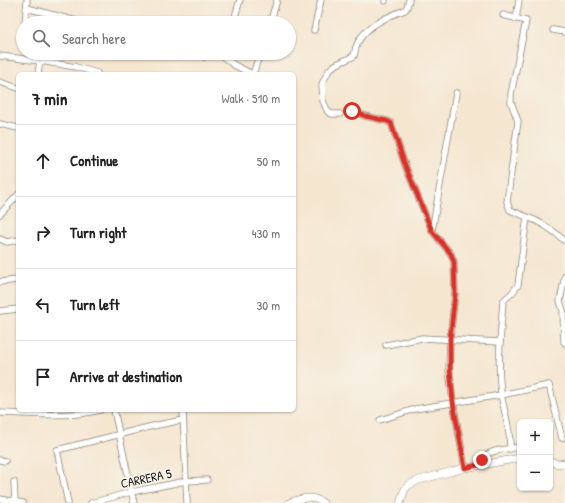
<!DOCTYPE html>
<html lang="en">
<head>
<meta charset="utf-8">
<style>
  body { margin:0; font-family:"Patrick Hand",sans-serif; background:#f6f6f6; color:#222 }
  .controls { position:absolute; right:12px; bottom:12px; display:grid; overflow:hidden; border-radius:6px; box-shadow:0 1px 3px #0004 }
  .controls button { width:36px; height:36px; display:grid; place-items:center; padding:0; border:0; border-bottom:1px solid #e0e0e0; background:#fff; color:#222; font:20px sans-serif }
  .stop { position:absolute; width:12px; height:12px; margin:-9px; border:3px solid #d93025; border-radius:50%; background:#fff }
  .stop.end { background:#d93025; border-color:#fff; box-shadow:0 1px 4px #0008 }
  .list { margin:0; padding:0; list-style:none }
  h2 { display:flex; justify-content:space-between; align-items:center; height:52px; margin:0; padding:0 16px; font-size:17px }
  h2 small { font-size:13px; font-weight:400; color:#767676 }
  .list li { display:grid; grid-template-columns:26px 1fr auto; gap:12px; align-items:center; box-sizing:border-box; height:72px; padding:0 16px; border-top:1px solid #e0e0e0 }
  .list b { display:block; font-size:15px; white-space:nowrap }
  .list em { font-size:13px; font-style:normal; color:#767676 }
  .icon { flex:none; width:22px; height:22px; fill:none; stroke:currentColor; stroke-width:2; stroke-linecap:round; stroke-linejoin:round }
  .map { position:relative; flex:none; width:565px; height:503px; overflow:hidden }
  .search { position:absolute; background:#fff; box-shadow:0 1px 3px #0004; left:16px; top:16px; width:280px; height:44px; display:flex; align-items:center; gap:10px; box-sizing:border-box; padding:0 14px; border-radius:22px; color:#767676; font-size:15px }
  .panel { position:absolute; background:#fff; box-shadow:0 1px 3px #0004; left:16px; top:72px; width:280px; height:340px; border-radius:6px }
  .map>svg:first-child { display:block }
</style>
</head>
<body>
<div class="map">
<svg width="565" height="503" viewBox="0 0 565 503">
  <rect width="100%" height="100%" fill="#f7f3e8"/>
  <filter id="ink" filterUnits="userSpaceOnUse"><feTurbulence type="fractalNoise" baseFrequency=".025" numOctaves="2"/><feDisplacementMap in="SourceGraphic" scale="8" xChannelSelector="R" yChannelSelector="G"/><feConvolveMatrix kernelMatrix="1 2 1 2 8 2 1 2 1" color-interpolation-filters="sRGB"/></filter>
  <filter id="wash" filterUnits="userSpaceOnUse"><feTurbulence type="fractalNoise" baseFrequency=".012" numOctaves="4" result="noise"/><feDisplacementMap in="SourceGraphic" scale="16" xChannelSelector="R" yChannelSelector="G"/><feGaussianBlur stdDeviation="0.9" result="paint"/><feColorMatrix in="noise" values="0 0 0 0 0 0 0 0 0 0 0 0 0 0 0 0 0 1.4 0 .05"/><feComposite in="paint" operator="in"/></filter>
  <g filter="url(#wash)">
    <rect width="100%" height="100%" fill="#f5e6d0"/>
  </g>
  <g filter="url(#ink)">
    <g fill="none" stroke-linecap="round" stroke-linejoin="round">
      <g stroke="#888176" stroke-width="7">
        <g id="minor">
          <polyline points="385,1 385,0"/>
          <polyline points="27,8 84,23"/>
          <polyline points="503,15 526,21 511,94 511,102 518,121 507,202 510,210 527,217"/>
          <polyline points="202,18 217,23"/>
          <polyline points="516,19 519,0"/>
          <polyline points="25,23 27,0"/>
          <polyline points="233,23 240,0"/>
          <polyline points="270,23 277,0"/>
          <polyline points="314,30 321,0"/>
          <polyline points="553,30 565,32"/>
          <polyline points="23,44 23,41"/>
          <polyline points="218,53 234,65 252,74"/>
          <polyline points="0,56 40,61 76,67 97,73"/>
          <polyline points="204,57 207,53"/>
          <polyline points="38,74 40,61"/>
          <polyline points="253,74 260,53"/>
          <polyline points="0,82 18,88"/>
          <polyline points="352,111 365,116 387,121 391,123 405,165 432,231 451,254 454,262 455,294 450,339 449,370 453,402 465,468"/>
          <path d="M340 114H332L328 112 323 101 322 84 329 70 335 65 354 56C355 53 355 50 356 47 362 28 388 16 405 10L407 7 409 0"/>
          <polyline points="0,124 18,128"/>
          <polyline points="0,214 18,195"/>
          <polyline points="432,231 456,93"/>
          <polyline points="0,239 7,242 18,240"/>
          <polyline points="565,276 560,301 563,310 564,342 565,343"/>
          <polyline points="0,282 18,280"/>
          <polyline points="0,311 18,309"/>
          <polyline points="386,345 422,338 500,342"/>
          <polyline points="114,410 134,503"/>
          <polyline points="183,410 187,503"/>
          <path d="M0 413C33 414 68 418 100 410"/>
          <polyline points="380,420 415,409 501,395 549,385 562,438"/>
          <path d="M510 449C511 430 504 412 501 394 497 363 501 332 503 301L512 293 518 285 527 217C542 222 553 230 565 241"/>
          <polyline points="0,460 5,461"/>
          <path d="M482 465V459C489 449 509 449 520 447"/>
          <polyline points="14,482 15,501"/>
          <polyline points="0,499 23,503"/>
          <polyline points="68,503 57,450 153,426 183,420"/>
          <polyline points="91,503 131,492 186,481 207,480"/>
        </g>
      </g>
      <g stroke="#888176" stroke-width="8">
        <g id="secondary">
          <polyline points="550,461 558,464 565,463"/>
          <path d="M289 503C301 498 312 495 323 503"/>
          <polyline points="400,503 405,489 409,485 419,480 465,468 520,458"/>
        </g>
      </g>
      <use href="#minor" stroke="#fff" stroke-width="5.5"/>
      <use href="#secondary" stroke="#fff" stroke-width="7"/>
    </g>
  </g>
  <g fill="none" stroke-linecap="round" stroke-linejoin="round" filter="url(#ink)">
    <polyline stroke="#d93025" stroke-width="5" points="352,111 365,116 387,121 391,123 405,165 432,231 451,254 454,262 455,294 450,339 450,370 453,402 465,468 482,464 482,460"/>
  </g>
  <g text-anchor="middle" dominant-baseline="central" stroke-width="4" stroke-linejoin="round" paint-order="stroke">
    <g font-size="13" fill="#1c1c1c" stroke="#f7f3e8">
      <text transform="translate(146 478) rotate(-12)">CARRERA 5</text>
    </g>
  </g>
</svg>
<div class="controls">
<button>+</button>
<button>−</button>
</div>
<div class="stop" style="left:352px;top:111px"></div>
<div class="stop end" style="left:482px;top:460px"></div>
<div class="search"><svg class="icon" aria-label="search" viewBox="0 0 24 24"><circle cx="10" cy="10" r="6"/><path d="M15 15l6 6"/></svg>Search here</div>
<section class="panel">
<h2>7 min<small>Walk · 510 m</small></h2>
<ul class="list">
<li><svg class="icon" aria-label="ahead" viewBox="0 0 24 24"><path d="M12 20V5M6 11l6-6 6 6"/></svg><div><b>Continue</b></div><em>50 m</em></li>
<li><svg class="icon" aria-label="right" viewBox="0 0 24 24"><path d="M7 20v-9h11M14 6l5 5-5 5"/></svg><div><b>Turn right</b></div><em>430 m</em></li>
<li><svg class="icon" aria-label="left" viewBox="0 0 24 24"><path d="M17 20v-9H6M10 6l-5 5 5 5"/></svg><div><b>Turn left</b></div><em>30 m</em></li>
<li><svg class="icon" aria-label="arrive" viewBox="0 0 24 24"><path d="M6 21V4h12l-3 4 3 4H6"/></svg><div><b>Arrive at destination</b></div></li>
</ul>
</section>
</div>
</body>
</html>
